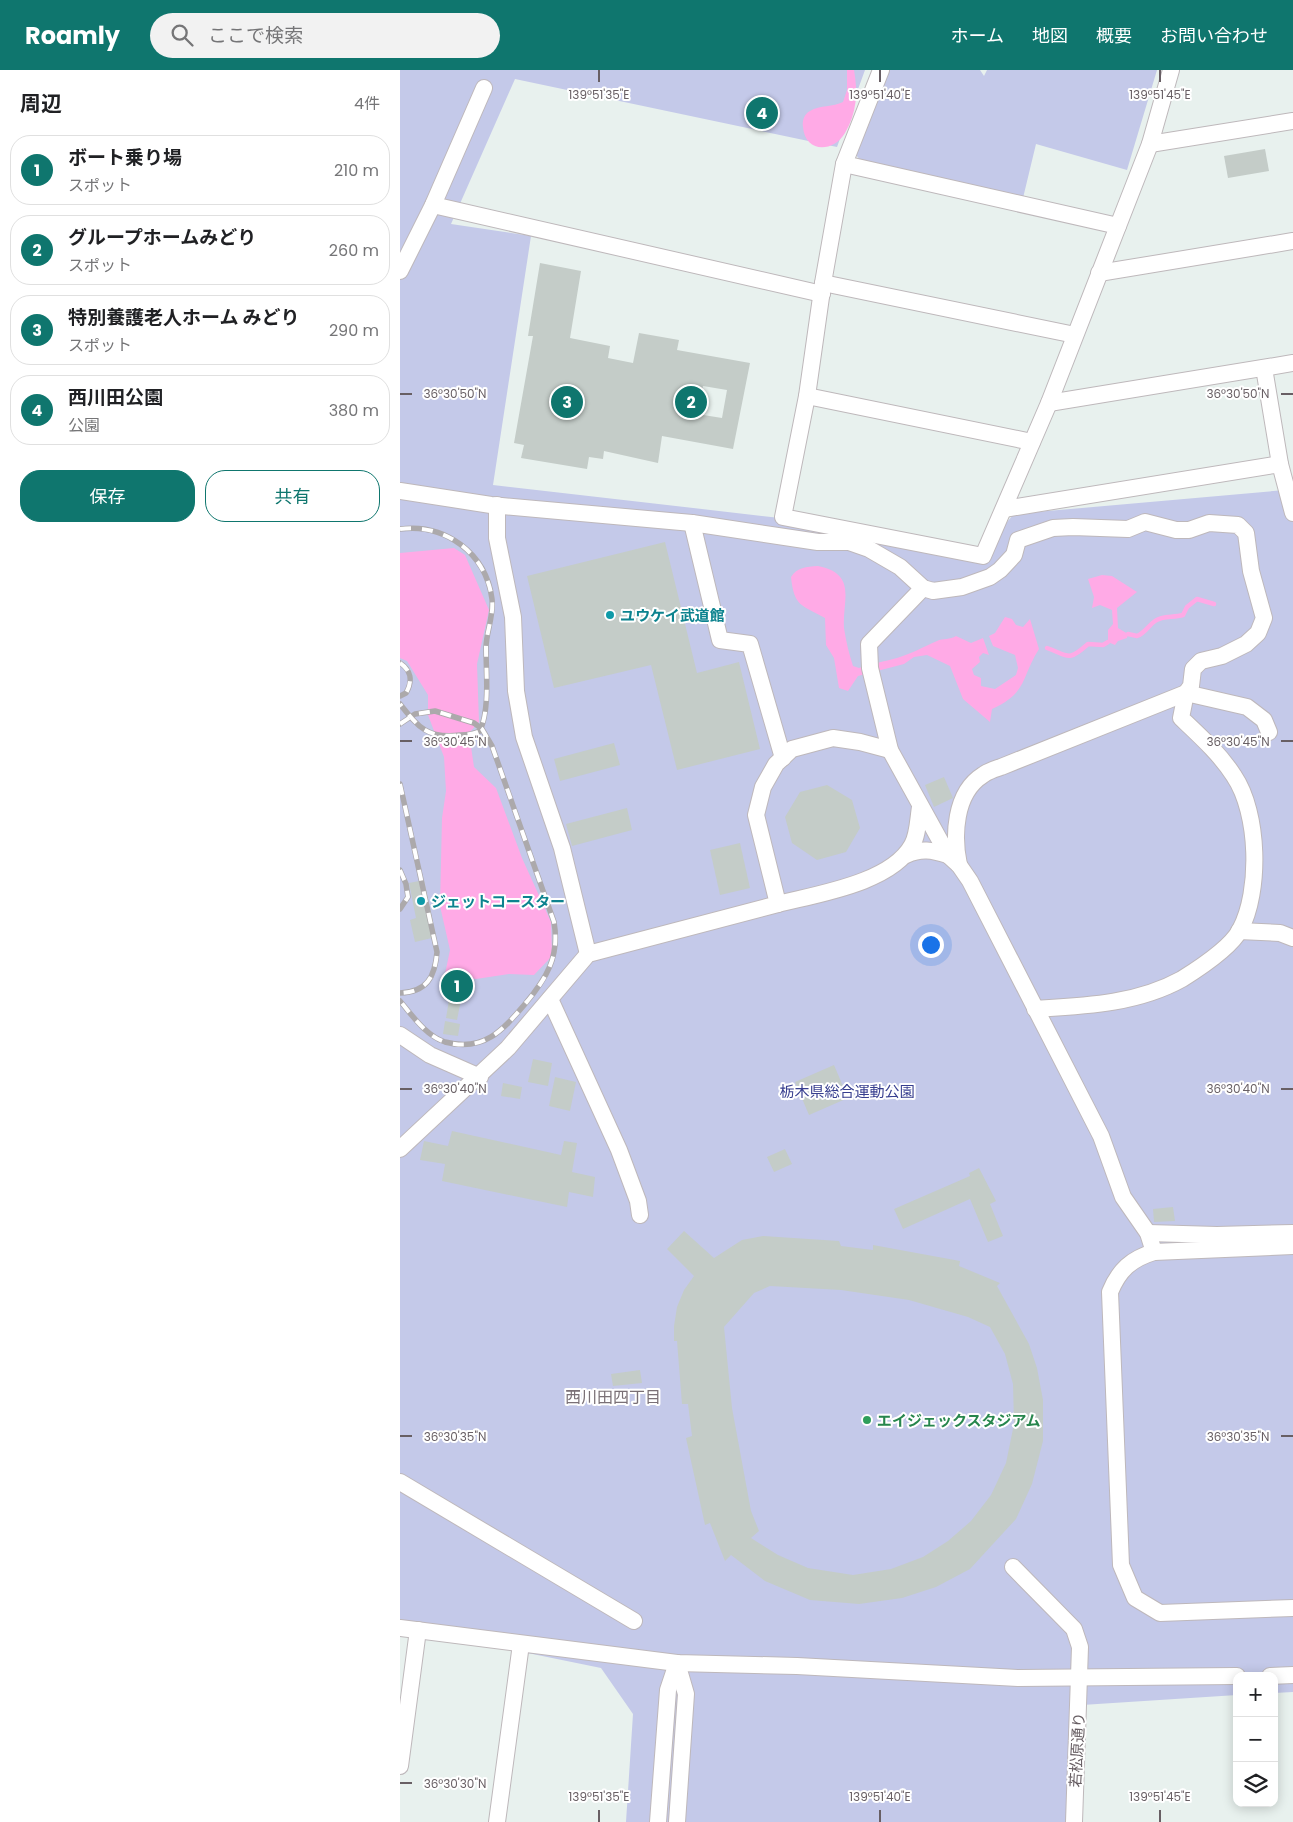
<!DOCTYPE html>
<html lang="ja">
<head>
<meta charset="utf-8">
<style>
  body { margin:0; font-family:Poppins,"Noto Sans JP",sans-serif; background:#f2f2f2; color:#202124 }
  .controls { position:absolute; right:15px; bottom:15px; display:grid; overflow:hidden; border-radius:10px; box-shadow:0 2px 12px #0003 }
  .controls button { width:45px; height:45px; display:grid; place-items:center; padding:0; border:0; border-bottom:1px solid #e0e0e0; background:#fff; color:#202124; font:25px sans-serif }
  .you { position:absolute; left:530px; top:874px; width:18px; height:18px; margin:-12px; border:4px solid #fff; border-radius:50%; background:#1a73e8; box-shadow:0 0 0 8px #1a73e833 }
  .badge { display:grid; place-items:center; width:32px; height:32px; border-radius:50%; background:#0f766e; color:#fff; font-size:16px; font-weight:700 }
  .pin { position:absolute; translate:-50% -50%; border:2px solid #fff; box-shadow:0 1px 5px #0006 }
  .list { margin:0; padding:0; list-style:none }
  h2 { display:flex; justify-content:space-between; align-items:center; height:65px; margin:0; padding:0 20px; font-size:21px }
  h2 small { font-size:16px; font-weight:400; color:#757577 }
  .list li { display:grid; grid-template-columns:32px 1fr auto; gap:15px; align-items:center; box-sizing:border-box; height:70px; margin:0 10px 10px; padding:0 10px; border:1px solid #e0e0e0; border-radius:20px }
  .list b { display:block; font-size:19px; white-space:nowrap }
  .list p { margin:0; font-size:16px; white-space:nowrap; color:#757577 }
  .list em { font-size:16px; font-style:normal; color:#757577 }
  .actions { display:flex; gap:10px; padding:15px 20px }
  .actions a { flex:1; padding:11px 0; border:1px solid #0f766e; border-radius:20px; text-align:center; font-size:18px; color:#0f766e }
  .actions .main { background:#0f766e; color:#fff }
  .icon { flex:none; width:28px; height:28px; fill:none; stroke:currentColor; stroke-width:2; stroke-linecap:round; stroke-linejoin:round }
  .map { position:relative; flex:none; width:893px; height:1752px; overflow:hidden }
  header { display:flex; align-items:center; gap:30px; box-sizing:border-box; height:70px; padding:0 25px; background:#0f766e; color:#fff }
  header strong { font-size:24px }
  nav { display:flex; gap:28px; margin-inline-start:auto; font-size:18px }
  .search { width:350px; height:45px; background:#f2f2f2; display:flex; align-items:center; gap:12px; box-sizing:border-box; padding:0 18px; border-radius:28px; color:#757577; font-size:19px }
  main { display:flex }
  aside { flex:1; background:#fff }
  .map>svg:first-child { display:block }
</style>
</head>
<body>
<header>
<strong>Roamly</strong>
<div class="search"><svg class="icon" aria-label="search" viewBox="0 0 24 24"><circle cx="10" cy="10" r="6"/><path d="M15 15l6 6"/></svg>ここで検索</div>
<nav><a>ホーム</a><a>地図</a><a>概要</a><a>お問い合わせ</a></nav>
</header>
<main>
<aside>
<h2>周辺<small>4件</small></h2>
<ul class="list">
<li><span class="badge">1</span><div><b>ボート乗り場</b><p>スポット</p></div><em>210 m</em></li>
<li><span class="badge">2</span><div><b>グループホームみどり</b><p>スポット</p></div><em>260 m</em></li>
<li><span class="badge">3</span><div><b>特別養護老人ホーム みどり</b><p>スポット</p></div><em>290 m</em></li>
<li><span class="badge">4</span><div><b>西川田公園</b><p>公園</p></div><em>380 m</em></li>
</ul>
<div class="actions"><a class="main">保存</a><a>共有</a></div>
</aside>
<div class="map">
<svg width="893" height="1752" viewBox="0 0 893 1752">
  <rect width="100%" height="100%" fill="#e8f1ee"/>
  <g fill="#c4c9e9">
    <polygon points="0,0 465,0 437,77 115,9 51,154 131,166 93,415 389,449 578,485 614,444 885,420 893,452 893,1622 874,1623 874,1606 837,1606 837,1625 682,1635 677,1752 226,1752 233,1644 201,1598 0,1557"/>
    <polygon points="487,0 580,0 584,6 587,0 757,0 727,100 636,74 623,128 463,93 455,84"/>
  </g>
  <g fill="#ffaae6">
    <path d="M447 0H454C458 22 457 43 445 63 433 83 405 83 403 57 402 51 404 44 410 41 420 35 433 37 443 32L447 20Z"/>
    <polygon points="54,478 65,485 89,540 77,594 79,652 69,663 74,697 96,718 122,788 151,852 152,886 134,905 109,904 76,909 45,904 50,880 40,836 42,748 46,721 44,687 28,645 28,625 7,591 0,588 0,483"/>
    <path d="M418 496C458 504 442 531 444 558 446 571 449 584 453 596L459 598C472 593 484 592 497 588 511 584 525 576 537 571 543 568 550 570 556 566L571 573 583 568 589 585 583 583 579 587 580 592 572 599 574 605 581 608V616L595 619 616 605 618 598 615 585 593 576 589 566 595 563 605 547 612 549 616 555 623 557 630 549 639 579C621 607 628 623 592 639L590 652 563 629 550 596 527 585 514 587 504 594 458 606 448 621 439 618 434 588 426 575 425 548C402 535 394 537 391 507 397 497 406 497 418 496Z"/>
    <polygon points="702,505 712,506 737,522 717,538 718,558 728,564 727,568 718,571 715,575 708,572 708,560 713,554 712,540 700,535 692,538 694,527 688,509"/>
  </g>
  <g fill="none" stroke-linecap="round" stroke-linejoin="round">
    <g stroke="#ffaae6" stroke-width="4.5">
      <path d="M728 564 737 566C745 563 748 556 755 551 763 545 773 548 783 545L787 537 797 529 814 534"/>
      <path d="M647 578C669 586 668 592 688 574L703 575 708 572"/>
    </g>
  </g>
  <g fill="#c4ccc8" fill-rule="evenodd">
    <polygon points="865,79 869,101 828,108 824,86"/>
    <path d="M140 193 181 201 170 268 210 276 208 288 233 293 239 263 279 270 277 280 350 293 333 379 262 366 258 393 204 381 203 389 189 387 187 399 121 388 124 375 114 373 133 266H128ZM303 316 327 320 322 348 297 344Z"/>
    <polygon points="265,472 297,603 339,592 360,679 277,700 251,595 154,618 127,506"/>
    <polygon points="214,673 220,695 160,711 154,689"/>
    <polygon points="544,707 553,728 534,737 525,715"/>
    <polygon points="427,715 452,730 460,758 446,782 417,790 392,773 385,747 400,722"/>
    <polygon points="227,738 232,760 172,776 166,754"/>
    <polygon points="340,773 350,818 320,825 310,780"/>
    <polygon points="24,810 36,867 15,872 10,850 16,848 9,813"/>
    <polygon points="44,904 73,910 70,927 62,925 57,950 46,948 50,924 40,922"/>
    <polygon points="45,951 60,954 58,966 43,964"/>
    <polygon points="133,989 152,993 148,1016 128,1012"/>
    <polygon points="434,995 448,1028 409,1045 395,1012"/>
    <polygon points="155,1007 176,1012 170,1041 149,1036"/>
    <polygon points="103,1013 122,1017 120,1029 101,1026"/>
    <polygon points="52,1061 161,1085 164,1071 177,1073 172,1102 195,1107 193,1127 169,1122 167,1137 42,1111 45,1094 20,1090 24,1071 48,1076"/>
    <polygon points="385,1079 392,1094 374,1102 367,1087"/>
    <polygon points="579,1098 596,1131 590,1134 603,1166 588,1172 570,1129 503,1159 494,1139 570,1106 569,1103"/>
    <polygon points="773,1137 775,1151 754,1152 753,1139"/>
    <path d="M284 1161 314 1188 342 1170 363 1166 439 1171 441 1176 473 1180V1175L560 1191 559 1196 600 1213 597 1216 629 1274 637 1298 643 1330V1371L632 1414 616 1449 570 1499 536 1517 502 1528 459 1534 410 1530 365 1511 331 1485 325 1491 310 1453 305 1455 286 1368 292 1366 288 1334H282L277 1271H274V1256L277 1237 284 1220 294 1206 267 1179ZM370 1216 441 1220 509 1230 568 1247 590 1257 605 1284 613 1314 614 1354 606 1393 591 1425 571 1451 548 1471 523 1487 491 1499 453 1505 408 1498 378 1485 351 1468 359 1461 351 1441 332 1338 324 1257 354 1223Z"/>
    <polygon points="240,1300 242,1313 213,1316 211,1304"/>
  </g>
  <g fill="none" stroke-linecap="round" stroke-linejoin="round">
    <g stroke="#beb8bb" stroke-width="18">
      <g id="minor">
        <polyline points="481,0 444,94 423,213 407,326 383,447 583,486 649,333 718,156 750,74 771,0"/>
        <polyline points="750,74 893,51"/>
        <polyline points="444,94 718,156"/>
        <polyline points="33,135 422,224"/>
        <polyline points="0,201 33,135 84,18"/>
        <polyline points="699,203 893,171"/>
        <polyline points="423,213 675,265"/>
        <polyline points="864,298 880,394"/>
        <polyline points="407,326 632,372"/>
        <polyline points="649,333 893,293"/>
        <path d="M0 421 91 435 292 453 418 472H449L469 479 500 497 523 518 533 521 562 517 590 507 600 500 614 485 618 470 653 458 673 457 728 459 745 452 776 460H789L809 453 838 455 846 463 851 501 864 548 858 563 846 574 822 586 801 591 793 599 791 616 786 623 781 648C800 666 820 684 834 706 859 743 861 821 840 860 831 877 798 899 782 909 737 934 685 936 635 939"/>
        <polyline points="97,435 97,468 113,547 116,621 124,667 162,778 188,884"/>
        <polyline points="604,439 880,394 893,443"/>
        <polyline points="292,453 320,570 350,574 383,688"/>
        <polyline points="523,518 469,574 470,598 490,680 548,785 559,795 570,811 701,1066 723,1127 748,1163 754,1182"/>
        <path d="M506 785C521 778 532 780 548 785"/>
        <path d="M559 795C553 767 554 723 583 705 588 701 595 699 601 697L786 623 847 637 864 650 869 662"/>
        <path d="M378 834C417 824 491 813 512 775 518 765 518 749 520 737"/>
        <polyline points="839,861 880,863 893,868"/>
        <polyline points="150,929 219,1080 238,1131 240,1145"/>
        <polyline points="0,965 30,985 80,1007"/>
        <polyline points="0,1079 108,978 188,884 378,834 356,745 363,717 376,694 392,679 433,668 460,672 490,680"/>
        <polyline points="748,1163 817,1165 893,1163"/>
        <path d="M893 1176 754 1182C731 1189 719 1200 710 1222L721 1495 735 1528 760 1543 893 1538"/>
        <polyline points="0,1412 234,1551"/>
        <polyline points="613,1497 674,1559 680,1577 674,1752"/>
        <polyline points="0,1558 277,1593 397,1596 618,1608 837,1606"/>
        <polyline points="870,1606 893,1605"/>
        <polyline points="0,1696 18,1560"/>
        <polyline points="97,1752 121,1574"/>
        <polyline points="258,1752 268,1620 277,1593"/>
        <polyline points="277,1752 286,1624 277,1593"/>
      </g>
    </g>
    <use href="#minor" stroke="#fff" stroke-width="16"/>
    <g stroke="#aca9ab" stroke-width="5.5">
      <g id="rail">
        <path d="M0 459C45 453 86 483 92 529 94 546 86 562 86 578 86 603 90 638 80 661 74 664 67 665 60 665 28 669 19 658 0 634"/>
        <path d="M0 593C11 600 13 611 6 623L0 626"/>
        <path d="M0 654 15 644 35 641 74 653 82 659 92 676 154 852C160 887 146 909 125 934 102 961 84 982 45 972 26 966 12 945 0 931"/>
        <path d="M0 714 37 882C35 907 27 922 0 923"/>
        <polyline points="0,800 6,814 8,827 0,839"/>
      </g>
    </g>
    <use href="#rail" stroke="#fff" stroke-width="4" stroke-dasharray="11" stroke-linecap="butt"/>
  </g>
  <path fill="none" stroke="#685f64" stroke-width="2" d="M199 0V12M480 0V12M760 0V12M0 324H12M881 324H893M0 671H12M881 671H893M0 1019H12M881 1019H893M0 1366H12M881 1366H893M0 1713H12M199 1740V1752M480 1740V1752M760 1740V1752"/>
  <g fill="#0f9aa8" stroke="#fff" stroke-width="2">
    <circle cx="210" cy="545" r="5"/>
    <circle cx="21" cy="831" r="5"/>
  </g>
  <circle fill="#2e9e5b" stroke="#fff" stroke-width="2" cx="467" cy="1350" r="5"/>
  <g text-anchor="middle" dominant-baseline="central" stroke-width="4" stroke-linejoin="round" paint-order="stroke">
    <g font-size="15" font-weight="bold" fill="#0d838f" stroke="#fff" text-anchor="start">
      <text x="220" y="545">ユウケイ武道館</text>
      <text x="31" y="831">ジェットコースター</text>
    </g>
    <g font-size="15" fill="#373e8f" stroke="#fff">
      <text x="447" y="1021">栃木県総合運動公園</text>
    </g>
    <g font-size="15" font-weight="bold" fill="#27864d" stroke="#fff" text-anchor="start">
      <text x="477" y="1350">エイジェックスタジアム</text>
    </g>
    <g font-size="15" fill="#685f64" stroke="#fff">
      <text transform="translate(677 1680) rotate(-87)">若松原通り</text>
    </g>
    <g font-size="16" fill="#7a7076" stroke="#fff">
      <text x="213" y="1327">西川田四丁目</text>
    </g>
  </g>
  <g font-size="12" text-anchor="middle" fill="#685f64" stroke="#fff" stroke-width="4" stroke-linejoin="round" paint-order="stroke">
    <text x="199" y="29">139°51'35"E</text>
    <text x="480" y="29">139°51'40"E</text>
    <text x="760" y="29">139°51'45"E</text>
    <text x="55" y="328">36°30'50"N</text>
    <text x="838" y="328">36°30'50"N</text>
    <text x="55" y="676">36°30'45"N</text>
    <text x="838" y="676">36°30'45"N</text>
    <text x="55" y="1023">36°30'40"N</text>
    <text x="838" y="1023">36°30'40"N</text>
    <text x="55" y="1371">36°30'35"N</text>
    <text x="838" y="1371">36°30'35"N</text>
    <text x="55" y="1718">36°30'30"N</text>
    <text x="199" y="1731">139°51'35"E</text>
    <text x="480" y="1731">139°51'40"E</text>
    <text x="760" y="1731">139°51'45"E</text>
  </g>
</svg>
<div class="controls">
<button>+</button>
<button>−</button>
<button><svg class="icon" aria-label="layers" viewBox="0 0 24 24"><path d="M12 4l9 5-9 5-9-5zM3 14l9 5 9-5"/></svg></button>
</div>
<div class="you"></div>
<div class="pin badge" style="left:57px;top:916px">1</div>
<div class="pin badge" style="left:291px;top:332px">2</div>
<div class="pin badge" style="left:167px;top:332px">3</div>
<div class="pin badge" style="left:362px;top:43px">4</div>
</div>
</main>
</body>
</html>
